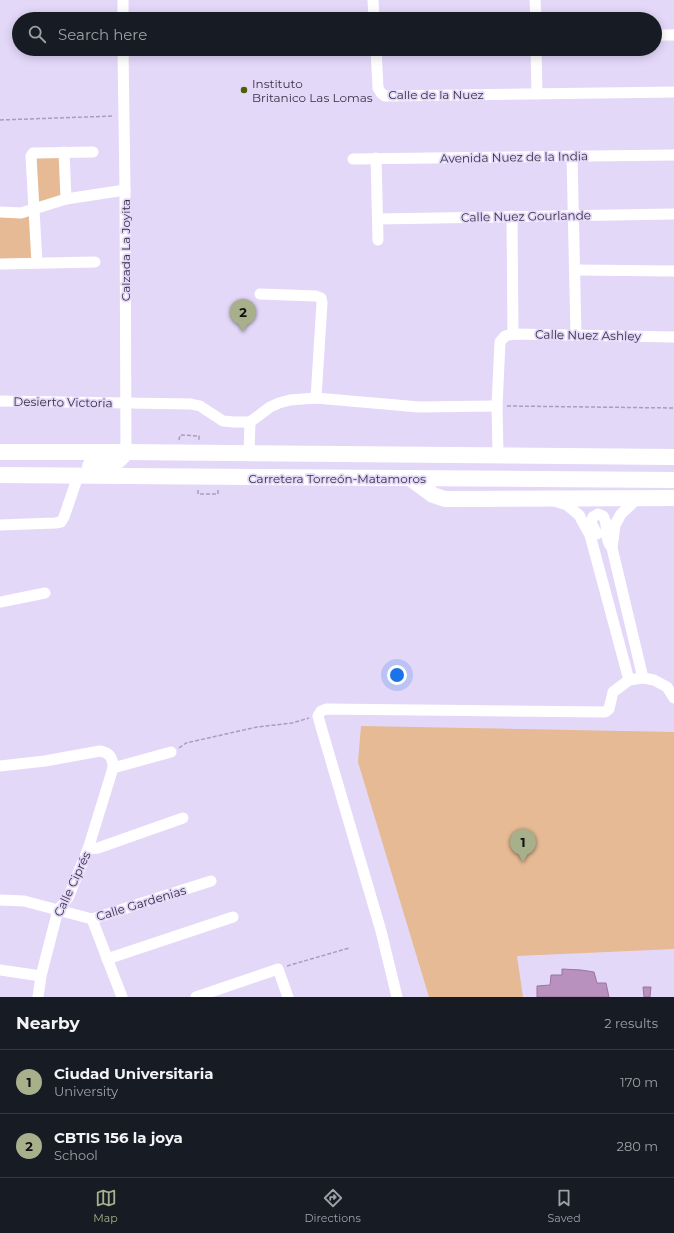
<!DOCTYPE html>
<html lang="en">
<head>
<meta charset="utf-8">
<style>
  body { margin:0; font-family:Montserrat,sans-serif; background:#20242c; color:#f1f3f6 }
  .you { position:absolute; left:397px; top:675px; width:14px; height:14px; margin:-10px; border:3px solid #fff; border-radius:50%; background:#1a73e8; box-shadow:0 0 0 6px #1a73e833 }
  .badge { display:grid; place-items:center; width:26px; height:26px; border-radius:50%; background:#a7b08a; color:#111; font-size:13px; font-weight:700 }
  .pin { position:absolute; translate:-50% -33px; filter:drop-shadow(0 1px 2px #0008) }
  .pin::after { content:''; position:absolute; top:21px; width:14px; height:12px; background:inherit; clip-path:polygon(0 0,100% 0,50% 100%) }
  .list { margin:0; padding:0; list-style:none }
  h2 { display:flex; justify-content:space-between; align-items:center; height:52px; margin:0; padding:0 16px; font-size:17px }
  h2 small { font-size:13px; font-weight:400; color:#9ea1a6 }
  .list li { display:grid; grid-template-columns:26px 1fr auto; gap:12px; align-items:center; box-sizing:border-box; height:64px; padding:0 16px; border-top:1px solid #363941 }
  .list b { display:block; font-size:15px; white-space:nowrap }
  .list p { margin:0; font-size:13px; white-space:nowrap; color:#9ea1a6 }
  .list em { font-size:13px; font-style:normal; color:#9ea1a6 }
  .icon { flex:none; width:22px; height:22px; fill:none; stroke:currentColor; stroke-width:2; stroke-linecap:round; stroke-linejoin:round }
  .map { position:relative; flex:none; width:674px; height:997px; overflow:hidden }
  .search { position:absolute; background:#171b24; box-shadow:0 2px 10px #0003; left:12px; right:12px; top:12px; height:44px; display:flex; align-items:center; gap:10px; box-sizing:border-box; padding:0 14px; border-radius:22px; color:#9ea1a6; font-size:15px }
  .sheet { height:180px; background:#171b24 }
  nav { display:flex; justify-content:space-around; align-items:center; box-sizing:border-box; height:56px; border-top:1px solid #363941; background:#171b24; font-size:11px; color:#9ea1a6 }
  nav a { display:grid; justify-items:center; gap:2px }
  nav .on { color:#a7b08a }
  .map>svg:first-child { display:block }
</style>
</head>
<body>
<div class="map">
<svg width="674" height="997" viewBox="0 0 674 997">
  <rect width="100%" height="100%" fill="#e4d8f9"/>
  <g fill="#e5ba94">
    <polygon points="63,153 65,197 35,206 34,155"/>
    <polygon points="33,211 36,262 0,262 0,214"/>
    <polygon points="361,726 674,732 674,949 517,956 523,997 429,997 358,762"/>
  </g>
  <g fill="#b891be" stroke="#9a749f">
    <polygon points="562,969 581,970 594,972 597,983 606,983 609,997 537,997 537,986 550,985 551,975 562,975"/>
    <polygon points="643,987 651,987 650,997 644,997"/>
  </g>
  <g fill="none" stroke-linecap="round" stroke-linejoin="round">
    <g stroke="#a89dba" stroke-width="1.5" stroke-dasharray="4 2" stroke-linecap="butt">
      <polyline points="0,120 114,116"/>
      <polyline points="507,406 674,408"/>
      <polyline points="179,440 180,435 199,436 199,440"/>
      <polyline points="198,490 198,494 218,494 218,488"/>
      <polyline points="179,748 186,743 257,727 292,723 309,718"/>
      <polyline points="287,966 349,948"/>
    </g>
    <g stroke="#fff" stroke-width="11">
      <polyline points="123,0 123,19"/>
      <polyline points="373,0 374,19"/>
      <polyline points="535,0 536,19"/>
      <polyline points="655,35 674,35"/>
      <polyline points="123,49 125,190 126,452"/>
      <polyline points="376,49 378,88 381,93 385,96 674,92"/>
      <polyline points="536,49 537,94"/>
      <polyline points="64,152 66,199"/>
      <polyline points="572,156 576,335"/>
      <polyline points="376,158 378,240"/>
      <polyline points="353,159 674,155"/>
      <polyline points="0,212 21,213 66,199 125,190"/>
      <polyline points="512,216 513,334"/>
      <polyline points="378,219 674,214"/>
      <polyline points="37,263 31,156 33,153 37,153 93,152"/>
      <polyline points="0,264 95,262"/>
      <polyline points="575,270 674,271"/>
      <polyline points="260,294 316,296 321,298 322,303 316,398"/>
      <polyline points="0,401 191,404 200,406 223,421 234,422 250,422 270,407 279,403 290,400 316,398 419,407 497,406"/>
      <polyline points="249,453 250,422"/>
      <polyline points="498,455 497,406 500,342 505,336 513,334 674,337"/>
      <polyline points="638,498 621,514 615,525 612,548 643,678"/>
      <polyline points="554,501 567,505 579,515 590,535 629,680"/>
      <polyline points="0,525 55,523 61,522 64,517 78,476"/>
      <path d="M597 534 591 523 593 517 598 514 603 516C609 524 604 536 610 545"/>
      <polyline points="0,602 45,593"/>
      <path d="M0 766 45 761 100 751C110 753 113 758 113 768L88 849 68 898 58 910 41 976 38 997"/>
      <polyline points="113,768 171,752"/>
      <polyline points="88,849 98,848 183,818"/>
      <polyline points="0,900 24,901 92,919 211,881"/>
      <polyline points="92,919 122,997"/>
      <polyline points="107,959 233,917"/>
      <polyline points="0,970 41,976"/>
      <polyline points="196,997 278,969 288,997"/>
      <polyline points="397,997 381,931 319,720 318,716 321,711 326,709 605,712 609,709 613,692 629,680 643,678 654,680 667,687 674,698"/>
    </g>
    <g stroke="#fff" stroke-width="16">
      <polyline points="0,452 126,452 674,457"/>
      <path d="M90 466C109 465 114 468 126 452"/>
      <polyline points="0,475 674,480"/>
      <polyline points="410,478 433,495 445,499 674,498"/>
    </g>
  </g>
  <circle fill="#4c5f05" stroke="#e4d8f9" stroke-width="1.5" cx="244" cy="90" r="4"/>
  <g text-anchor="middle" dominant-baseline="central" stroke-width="3.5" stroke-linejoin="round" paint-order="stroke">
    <g font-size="12" fill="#393146" stroke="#e4d8f9" text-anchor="start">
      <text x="252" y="83">Instituto<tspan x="252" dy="14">Britanico Las Lomas</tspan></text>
    </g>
    <g font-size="12" fill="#393146" stroke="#e4d8f9">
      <text x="436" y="94">Calle de la Nuez</text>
      <text transform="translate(514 157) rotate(-1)">Avenida Nuez de la India</text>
      <text transform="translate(526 216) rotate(-1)">Calle Nuez Gourlande</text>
      <text transform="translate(125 250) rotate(-90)">Calzada La Joyita</text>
      <text transform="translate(588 335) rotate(1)">Calle Nuez Ashley</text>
      <text transform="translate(63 402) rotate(1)">Desierto Victoria</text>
      <text x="337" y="478">Carretera Torreón-Matamoros</text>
      <text transform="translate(72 884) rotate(-65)">Calle Ciprés</text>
      <text transform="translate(141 903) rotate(-17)">Calle Gardenias</text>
    </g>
  </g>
</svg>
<div class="you"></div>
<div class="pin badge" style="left:523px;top:862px">1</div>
<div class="pin badge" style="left:243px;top:332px">2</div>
<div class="search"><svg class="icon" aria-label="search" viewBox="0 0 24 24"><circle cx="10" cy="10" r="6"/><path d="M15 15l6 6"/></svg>Search here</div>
</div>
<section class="sheet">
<h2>Nearby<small>2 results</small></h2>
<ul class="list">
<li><span class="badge">1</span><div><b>Ciudad Universitaria</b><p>University</p></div><em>170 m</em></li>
<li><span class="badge">2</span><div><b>CBTIS 156 la joya</b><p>School</p></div><em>280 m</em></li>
</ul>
</section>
<nav>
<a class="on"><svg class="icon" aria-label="map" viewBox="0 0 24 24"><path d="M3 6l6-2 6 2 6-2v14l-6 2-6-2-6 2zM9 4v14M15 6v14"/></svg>Map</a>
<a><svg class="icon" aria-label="directions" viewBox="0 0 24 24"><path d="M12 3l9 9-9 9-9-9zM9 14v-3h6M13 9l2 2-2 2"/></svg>Directions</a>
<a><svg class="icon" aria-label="saved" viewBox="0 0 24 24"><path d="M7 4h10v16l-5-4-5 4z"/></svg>Saved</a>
</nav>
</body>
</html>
